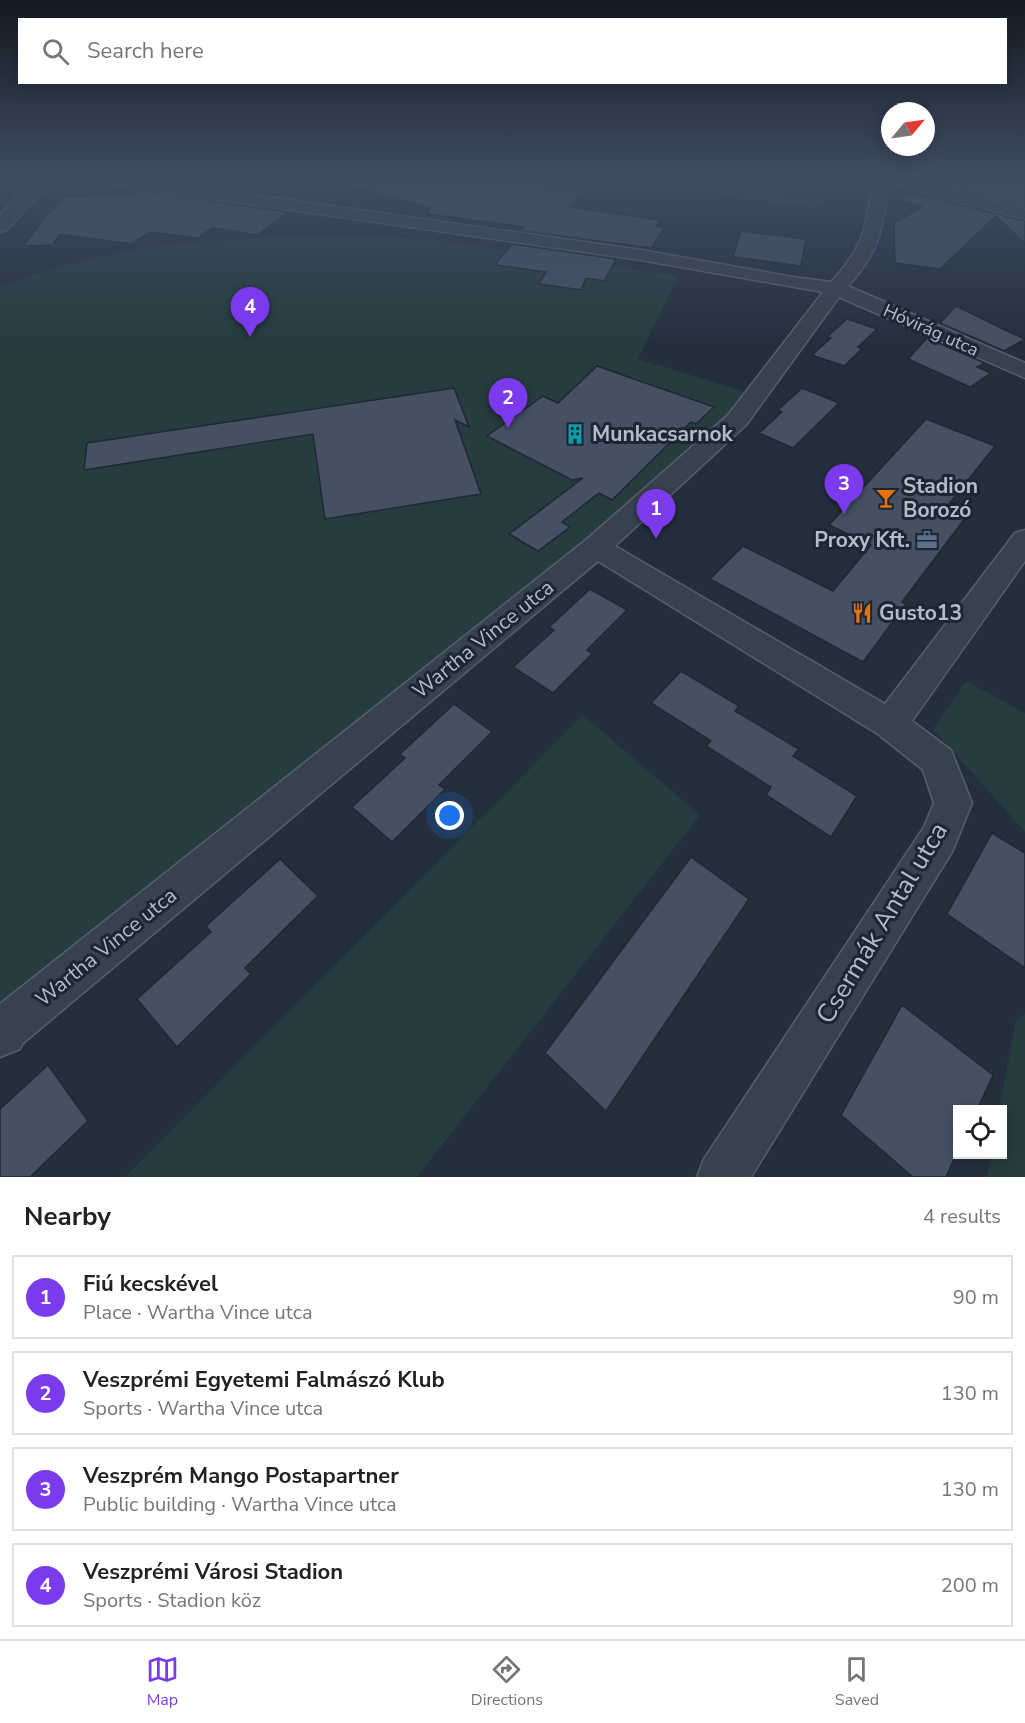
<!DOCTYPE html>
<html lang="en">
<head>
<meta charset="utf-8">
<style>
  body { margin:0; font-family:"Nunito Sans",sans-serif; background:#f6f6f6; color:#222 }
  .controls { position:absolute; right:18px; bottom:18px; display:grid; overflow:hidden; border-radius:0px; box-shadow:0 3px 15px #0003 }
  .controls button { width:54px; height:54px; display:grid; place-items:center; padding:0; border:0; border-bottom:2px solid #e0e0e0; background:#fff; color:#222; font:30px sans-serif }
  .compass { position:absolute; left:881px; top:102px; width:54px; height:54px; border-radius:50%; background:#fff; box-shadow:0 3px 15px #0003; rotate:61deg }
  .you { position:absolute; left:450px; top:816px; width:21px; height:21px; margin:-15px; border:4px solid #fff; border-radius:50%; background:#1a73e8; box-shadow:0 0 0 9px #1a73e833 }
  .badge { display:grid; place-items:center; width:39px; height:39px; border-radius:50%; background:#7c3aed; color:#fff; font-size:20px; font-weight:700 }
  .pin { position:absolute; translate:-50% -50px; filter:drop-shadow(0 2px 3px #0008) }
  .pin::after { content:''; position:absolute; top:32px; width:21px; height:18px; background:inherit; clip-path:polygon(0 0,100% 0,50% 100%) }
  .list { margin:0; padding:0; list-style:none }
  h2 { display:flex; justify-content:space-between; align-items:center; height:78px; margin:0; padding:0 24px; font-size:26px }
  h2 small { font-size:20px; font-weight:400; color:#767676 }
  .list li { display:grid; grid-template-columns:39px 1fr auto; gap:18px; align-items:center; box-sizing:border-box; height:84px; margin:0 12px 12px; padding:0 12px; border:2px solid #e0e0e0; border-radius:0px }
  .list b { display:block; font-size:22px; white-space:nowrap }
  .list p { margin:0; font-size:20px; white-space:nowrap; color:#767676 }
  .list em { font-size:20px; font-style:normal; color:#767676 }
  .icon { flex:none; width:33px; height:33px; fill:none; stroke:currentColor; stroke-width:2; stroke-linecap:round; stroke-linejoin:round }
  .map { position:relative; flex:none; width:1025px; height:1177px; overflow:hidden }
  .search { position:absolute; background:#fff; box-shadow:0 3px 15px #0003; left:18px; right:18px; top:18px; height:66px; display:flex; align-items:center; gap:15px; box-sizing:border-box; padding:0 21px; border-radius:0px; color:#767676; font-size:22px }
  .sheet { height:462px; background:#fff }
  nav { display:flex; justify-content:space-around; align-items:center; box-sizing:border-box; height:84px; border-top:2px solid #e0e0e0; background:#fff; font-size:16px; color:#767676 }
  nav a { display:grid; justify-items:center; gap:3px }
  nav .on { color:#7c3aed }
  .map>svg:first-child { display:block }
</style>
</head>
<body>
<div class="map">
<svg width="1025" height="1177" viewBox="0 0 1025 1177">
  <rect width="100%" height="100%" fill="#242f3e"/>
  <g fill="#263c3f">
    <polygon points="622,179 668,179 812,197 825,202 817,207 810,207 630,184"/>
    <path d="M325 235 429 239 679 276 638 359 756 395 738 420 0 1032V286C106 246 213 238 325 235Z"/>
    <polygon points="966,681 1025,713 1025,832 933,729"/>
    <polygon points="583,715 700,815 417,1177 125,1177"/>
    <polygon points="1025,1013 1025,1177 987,1177 991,1155 1002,1154 1002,1110 999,1109 1016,1020"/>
  </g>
  <g fill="#455162" stroke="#1f2835" stroke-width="1.5">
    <polygon points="350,179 496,179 583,190 570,207 660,220 657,226 664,227 652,248 522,231 524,227 427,214 429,208 349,185"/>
    <polygon points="939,179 1025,179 1025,207 931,183"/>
    <polygon points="136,190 287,212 258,235 212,228 198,238 150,232 131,244 60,234 52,245 23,246 48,213 51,212 64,197 128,195"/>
    <polygon points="913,193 1025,221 1025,244 996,216 940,269 895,263 894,223 922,207 899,200"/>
    <polygon points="741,231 806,239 801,266 733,257"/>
    <polygon points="512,244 616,259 604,281 586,278 581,290 539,284 546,272 495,265"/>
    <polygon points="956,306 1005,330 1025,339 1004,351 940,323"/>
    <polygon points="847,319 877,329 858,347 862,349 844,366 812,355 831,338 827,337"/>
    <polygon points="927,338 985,363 977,367 991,373 970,387 908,359"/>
    <polygon points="597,366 714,407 696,424 691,422 612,500 599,493 562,522 570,527 538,551 509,534 583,478 572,480 487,436 543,396 558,403"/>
    <polygon points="454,388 469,427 455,420 481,494 325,519 313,434 84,470 87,443"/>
    <polygon points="802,388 839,403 793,448 759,433 782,412 778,410"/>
    <polygon points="926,419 995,446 949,504 969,513 902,602 906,604 863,662 710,579 743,546 833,591 871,545 829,525"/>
    <polygon points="590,589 627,610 587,650 592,654 553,693 513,667 554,630 549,627"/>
    <polygon points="681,671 739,706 735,711 799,749 793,756 857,796 831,837 766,795 771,787 706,746 711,741 651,703"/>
    <polygon points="454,704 492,732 439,785 445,789 392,842 352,807 405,758 400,754"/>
    <polygon points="992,833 1025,853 1025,968 947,914"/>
    <polygon points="691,857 749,899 606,1111 545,1053"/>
    <polygon points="280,859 318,896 245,968 251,974 177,1047 137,999 211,932 206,926"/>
    <polygon points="902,1005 993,1075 977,1110 957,1110 957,1152 946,1177 913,1177 841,1115"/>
    <polygon points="48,1065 88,1121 30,1177 0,1177 0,1109"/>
  </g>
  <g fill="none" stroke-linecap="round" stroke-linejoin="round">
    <g stroke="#565f6c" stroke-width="3">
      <path id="minor" d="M101 179H141L641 250 793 277 831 282C866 244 865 227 874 179H906L1025 209V219L889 184C882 230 880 251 848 286L1025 363V378L839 297 746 425 615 546 885 704 1015 533 1025 530V561L912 721 951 750 972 803 952 852 751 1177H697L704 1159 924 827 934 803 923 770 878 734 598 561 16 1049 0 1056V1004L586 540 728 415 823 292 641 260 109 184Z"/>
    </g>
    <g stroke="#565f6c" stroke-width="3">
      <g id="tertiary">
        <polygon points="35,179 53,179 7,230 0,232 0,215"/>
        <polygon points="2,1006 20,1013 27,1031 20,1049 0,1057 0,1007"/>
      </g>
    </g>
    <use href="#minor" fill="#38414e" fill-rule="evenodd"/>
    <use href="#tertiary" fill="#38414e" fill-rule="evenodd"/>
  </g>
  <linearGradient id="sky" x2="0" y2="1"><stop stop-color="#141a22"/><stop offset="0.52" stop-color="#3f4d63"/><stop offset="1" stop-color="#3f4d63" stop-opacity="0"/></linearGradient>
  <rect width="1025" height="344" fill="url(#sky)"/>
  <defs>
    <g id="building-bare" transform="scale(1.62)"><path d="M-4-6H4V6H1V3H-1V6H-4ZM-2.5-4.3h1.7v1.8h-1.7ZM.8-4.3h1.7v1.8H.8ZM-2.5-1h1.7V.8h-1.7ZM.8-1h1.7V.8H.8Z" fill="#0f9aa8" stroke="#1d2633" stroke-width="2.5" paint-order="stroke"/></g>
    <g id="bar-bare" transform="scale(1.62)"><path d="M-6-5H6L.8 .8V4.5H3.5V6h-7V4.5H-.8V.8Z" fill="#e8710a" stroke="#1d2633" stroke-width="2.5" paint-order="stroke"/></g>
    <g id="office-bare" transform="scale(1.62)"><path d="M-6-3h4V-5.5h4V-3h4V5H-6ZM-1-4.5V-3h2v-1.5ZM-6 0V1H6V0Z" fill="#5c6f8a" stroke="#1d2633" stroke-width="2.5" paint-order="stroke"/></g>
    <g id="restaurant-bare" transform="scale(1.62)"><path d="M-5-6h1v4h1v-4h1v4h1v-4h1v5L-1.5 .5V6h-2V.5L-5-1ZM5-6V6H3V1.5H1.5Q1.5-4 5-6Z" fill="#e8710a" stroke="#1d2633" stroke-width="2.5" paint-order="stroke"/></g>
  </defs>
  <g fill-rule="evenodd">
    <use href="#building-bare" x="575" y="434"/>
    <use href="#bar-bare" x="886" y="498"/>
    <use href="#office-bare" x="927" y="540"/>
    <use href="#restaurant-bare" x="862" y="613"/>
  </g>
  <g text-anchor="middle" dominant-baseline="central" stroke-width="6" stroke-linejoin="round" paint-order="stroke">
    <g font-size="18" fill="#b4bcc9" stroke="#1d2633">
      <text transform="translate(931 330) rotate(24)">Hóvirág utca</text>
    </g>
    <g font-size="21" font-weight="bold" fill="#b4bcc9" stroke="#1d2633" text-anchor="start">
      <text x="592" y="434">Munkacsarnok</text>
      <text x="903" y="486">Stadion<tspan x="903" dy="24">Borozó</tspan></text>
      <text x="910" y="540" text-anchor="end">Proxy Kft.</text>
      <text x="879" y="613">Gusto13</text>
    </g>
    <g font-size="21" fill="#b4bcc9" stroke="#1d2633">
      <text transform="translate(483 639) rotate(-39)">Wartha Vince utca</text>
      <text transform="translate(106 947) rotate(-39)">Wartha Vince utca</text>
    </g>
    <g font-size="26" fill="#b4bcc9" stroke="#1d2633">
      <text transform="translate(882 923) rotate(-59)">Csermák Antal utca</text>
    </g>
  </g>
</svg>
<div class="controls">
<button><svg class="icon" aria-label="locate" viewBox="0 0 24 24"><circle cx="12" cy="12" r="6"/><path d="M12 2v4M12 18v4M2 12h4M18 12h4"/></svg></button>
</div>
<svg class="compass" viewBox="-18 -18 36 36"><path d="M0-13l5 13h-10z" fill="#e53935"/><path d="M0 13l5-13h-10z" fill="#767676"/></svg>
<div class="you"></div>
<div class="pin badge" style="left:656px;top:539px">1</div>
<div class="pin badge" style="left:508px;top:428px">2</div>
<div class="pin badge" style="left:844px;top:514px">3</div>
<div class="pin badge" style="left:250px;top:337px">4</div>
<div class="search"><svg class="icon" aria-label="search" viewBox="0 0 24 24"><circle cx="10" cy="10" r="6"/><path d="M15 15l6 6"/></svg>Search here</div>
</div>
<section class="sheet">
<h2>Nearby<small>4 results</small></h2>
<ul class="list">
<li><span class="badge">1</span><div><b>Fiú kecskével</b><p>Place · Wartha Vince utca</p></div><em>90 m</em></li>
<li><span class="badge">2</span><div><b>Veszprémi Egyetemi Falmászó Klub</b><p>Sports · Wartha Vince utca</p></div><em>130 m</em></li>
<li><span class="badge">3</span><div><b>Veszprém Mango Postapartner</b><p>Public building · Wartha Vince utca</p></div><em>130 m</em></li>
<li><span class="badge">4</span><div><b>Veszprémi Városi Stadion</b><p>Sports · Stadion köz</p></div><em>200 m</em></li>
</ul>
</section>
<nav>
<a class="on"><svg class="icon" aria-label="map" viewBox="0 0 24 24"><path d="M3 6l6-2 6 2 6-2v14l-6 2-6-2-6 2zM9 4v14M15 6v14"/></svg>Map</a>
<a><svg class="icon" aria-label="directions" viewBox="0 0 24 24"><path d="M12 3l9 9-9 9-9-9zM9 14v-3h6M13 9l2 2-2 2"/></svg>Directions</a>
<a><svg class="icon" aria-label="saved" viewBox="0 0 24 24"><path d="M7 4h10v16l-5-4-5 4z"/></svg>Saved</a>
</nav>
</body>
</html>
